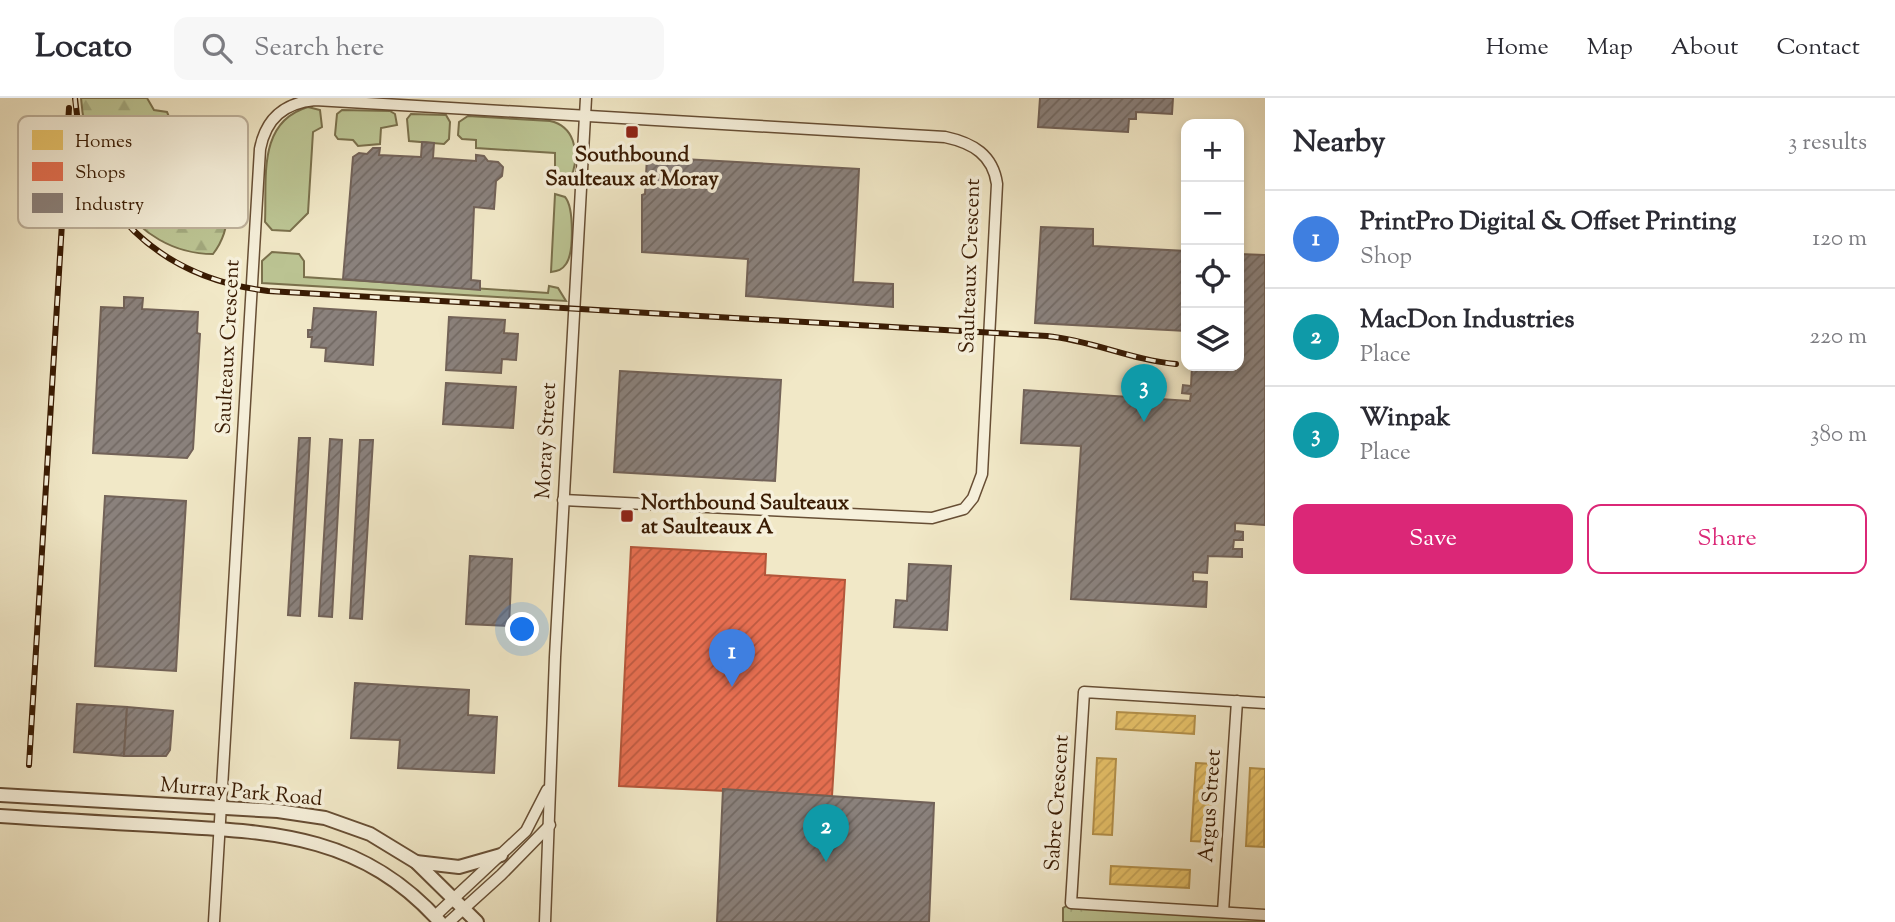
<!DOCTYPE html>
<html lang="en">
<head>
<meta charset="utf-8">
<style>
  body { margin:0; font-family:"Sorts Mill Goudy",serif; background:#f7f7f7; color:#2b2b33 }
  .controls { position:absolute; right:21px; top:21px; display:grid; overflow:hidden; border-radius:14px; box-shadow:0 4px 10px #0003 }
  .controls button { width:63px; height:63px; display:grid; place-items:center; padding:0; border:0; border-bottom:2px solid #e1e1e2; background:#fff; color:#2b2b33; font:35px sans-serif }
  .you { position:absolute; left:523px; top:532px; width:24px; height:24px; margin:-18px; border:5px solid #fff; border-radius:50%; background:#1a73e8; box-shadow:0 0 0 10px #1a73e833 }
  .badge { display:grid; place-items:center; width:46px; height:46px; border-radius:50%; background:#db2777; color:#fff; font-size:23px; font-weight:700 }
  .pin { position:absolute; translate:-50% -58px; filter:drop-shadow(0 2px 4px #0008) }
  .pin::after { content:''; position:absolute; top:37px; width:24px; height:21px; background:inherit; clip-path:polygon(0 0,100% 0,50% 100%) }
  .list { margin:0; padding:0; list-style:none }
  h2 { display:flex; justify-content:space-between; align-items:center; height:91px; margin:0; padding:0 28px; font-size:30px }
  h2 small { font-size:23px; font-weight:400; color:#7c7c81 }
  .list li { display:grid; grid-template-columns:46px 1fr auto; gap:21px; align-items:center; box-sizing:border-box; height:98px; padding:0 28px; border-top:2px solid #e1e1e2 }
  .list b { display:block; font-size:26px; white-space:nowrap }
  .list p { margin:0; font-size:23px; white-space:nowrap; color:#7c7c81 }
  .list em { font-size:23px; font-style:normal; color:#7c7c81 }
  .actions { display:flex; gap:14px; padding:21px 28px }
  .actions a { flex:1; padding:16px 0; border:2px solid #db2777; border-radius:14px; text-align:center; font-size:24px; color:#db2777 }
  .actions .main { background:#db2777; color:#fff }
  .icon { flex:none; width:38px; height:38px; fill:none; stroke:currentColor; stroke-width:2; stroke-linecap:round; stroke-linejoin:round }
  .map { position:relative; flex:none; width:1265px; height:824px; overflow:hidden }
  header { display:flex; align-items:center; gap:42px; box-sizing:border-box; height:98px; padding:0 35px; background:#fff; border-bottom:2px solid #e1e1e2 }
  header strong { font-size:33px }
  nav { display:flex; gap:38px; margin-inline-start:auto; font-size:24px }
  .search { width:490px; height:63px; background:#f7f7f7; display:flex; align-items:center; gap:18px; box-sizing:border-box; padding:0 24px; border-radius:14px; color:#7c7c81; font-size:26px }
  main { display:flex }
  aside { flex:1; background:#fff }
  .map>svg:first-child { display:block }
</style>
</head>
<body>
<header>
<strong>Locato</strong>
<div class="search"><svg class="icon" aria-label="search" viewBox="0 0 24 24"><circle cx="10" cy="10" r="6"/><path d="M15 15l6 6"/></svg>Search here</div>
<nav><a>Home</a><a>Map</a><a>About</a><a>Contact</a></nav>
</header>
<main>
<div class="map">
<svg width="1265" height="824" viewBox="0 0 1265 824">
  <defs>
    <pattern id="forest-firs" width="22" height="20" patternUnits="userSpaceOnUse" patternTransform="scale(1.75)"><rect width="22" height="20" fill="#bcc594"/><path d="M5 1l3.5 6h-7zM16 11l3.5 6h-7z" fill="#a2a97e"/></pattern>
    <pattern id="park-crowns" width="20" height="18" patternUnits="userSpaceOnUse" patternTransform="scale(1.75)"><rect width="20" height="18" fill="#bcc594"/><path d="M2 6a3 3 0 1 1 6 0M12 15a3 3 0 1 1 6 0" fill="none" stroke="#a2a97e"/></pattern>
    <pattern id="homes-hatch" width="6" height="6" patternUnits="userSpaceOnUse" patternTransform="scale(1.75)"><rect width="6" height="6" fill="#e9c46a"/><path d="M-1 1l2-2M0 6l6-6M5 7l2-2" fill="none" stroke="#c9a85a"/></pattern>
    <pattern id="shops-hatch" width="6" height="6" patternUnits="userSpaceOnUse" patternTransform="scale(1.75)"><rect width="6" height="6" fill="#e76f51"/><path d="M-1 1l2-2M0 6l6-6M5 7l2-2" fill="none" stroke="#bc5a41"/></pattern>
    <pattern id="industry-hatch" width="6" height="6" patternUnits="userSpaceOnUse" patternTransform="scale(1.75)"><rect width="6" height="6" fill="#8a817c"/><path d="M-1 1l2-2M0 6l6-6M5 7l2-2" fill="none" stroke="#726963"/></pattern>
  </defs>
  <rect width="100%" height="100%" fill="#f1e8c7"/>
  <filter id="stains"><feTurbulence type="fractalNoise" baseFrequency=".00286" numOctaves="4"/><feColorMatrix values="0 0 0 0 .2 0 0 0 0 .09 0 0 0 0 .02 0 0 0 .5 -.17"/></filter>
  <radialGradient id="worn" r=".72"><stop offset=".6" stop-color="#630" stop-opacity="0"/><stop offset="1" stop-color="#630" stop-opacity=".3"/></radialGradient>
  <g fill="#bcc594" stroke="#7a704c" stroke-width="2">
    <path d="M308 9 320 12 322 29 313 34 308 115 290 133 272 132 265 124C267 80 257 24 308 9Z"/>
    <polygon points="342,12 390,13 395,16 397,27 381,30 380,46 358,48 353,42 338,41 335,37 337,16"/>
    <polygon points="411,16 446,17 450,24 449,41 444,46 409,43 407,21"/>
    <path d="M468 18 550 23C574 28 579 53 573 74L566 81 555 82V55L476 50V42L462 41 458 37 459 24Z"/>
    <path d="M555 96 565 99C574 109 574 155 566 166 562 172 558 173 551 174Z"/>
    <polygon points="272,154 299,156 304,163 304,179 548,195 549,188 558,190 566,203 262,185 262,163"/>
  </g>
  <path fill="url(#forest-firs)" stroke="#7a704c" stroke-width="2" d="M81 0H147L154 12 167 14 172 26 208 29V36L193 69 226 91C230 115 228 137 213 156 133 156 86 72 81 0Z"/>
  <polygon fill="url(#park-crowns)" stroke="#7a704c" stroke-width="2" points="1071,805 1265,817 1265,824 1063,824 1063,810"/>
  <g fill="url(#homes-hatch)" stroke="#b4914b" stroke-width="2">
    <polygon points="1117,614 1195,618 1194,636 1116,631"/>
    <polygon points="1097,660 1116,661 1112,737 1093,736"/>
    <polygon points="1196,665 1214,666 1209,744 1191,743"/>
    <polygon points="1250,670 1265,671 1264,749 1246,748"/>
    <polygon points="1111,768 1190,772 1189,790 1110,786"/>
  </g>
  <polygon fill="url(#shops-hatch)" stroke="#b3563a" stroke-width="2" points="631,449 766,456 765,477 845,482 832,698 619,688"/>
  <g fill="url(#industry-hatch)" stroke="#726258" stroke-width="2">
    <polygon points="1040,0 1173,0 1172,16 1136,14 1136,21 1129,21 1128,34 1038,29"/>
    <polygon points="422,44 434,45 433,60 476,63 476,57 484,58 488,63 498,64 503,69 502,78 496,83 494,111 474,109 471,182 480,183 480,192 343,181 353,59 359,55 367,56 373,50 380,50 379,57 421,59"/>
    <polygon points="647,59 859,71 853,184 893,186 893,209 746,198 748,161 642,154 642,97 645,96"/>
    <polygon points="1041,129 1093,131 1093,148 1186,153 1186,233 1035,225"/>
    <polygon points="1239,156 1265,157 1265,427 1235,425 1235,433 1243,434 1243,442 1234,442 1233,451 1242,451 1242,459 1208,458 1207,475 1193,474 1193,483 1207,484 1206,509 1071,501 1081,348 1021,345 1024,292 1190,303 1191,296 1182,295 1183,287 1191,288 1192,268 1239,268"/>
    <polygon points="124,199 143,200 142,211 198,214 197,235 200,236 193,351 187,360 93,355 101,209 124,210"/>
    <polygon points="314,210 376,214 373,267 325,263 326,250 311,249 312,239 308,239 308,232 312,232"/>
    <polygon points="449,219 505,222 504,235 518,236 516,262 502,261 501,275 446,272"/>
    <polygon points="620,273 781,282 775,383 614,374"/>
    <polygon points="446,285 516,289 513,330 443,326"/>
    <polygon points="299,340 310,340 300,518 288,517"/>
    <polygon points="330,341 342,342 332,519 319,518"/>
    <polygon points="360,342 373,342 362,521 350,520"/>
    <polygon points="105,398 186,403 176,573 95,568"/>
    <polygon points="470,458 512,461 509,528 466,526"/>
    <polygon points="909,466 951,468 947,532 894,529 896,502 907,503"/>
    <polygon points="355,585 469,592 468,617 497,619 494,675 398,670 400,642 351,640"/>
    <polygon points="77,606 127,609 124,658 74,654"/>
    <polygon points="127,609 173,613 170,652 166,658 124,658"/>
    <polygon points="723,691 934,705 929,824 717,824"/>
  </g>
  <g fill="none" stroke-linecap="round" stroke-linejoin="round">
    <g stroke="#674e34" stroke-width="13">
      <g id="minor">
        <polyline points="1265,605 1084,594 1071,805 1265,817"/>
        <polyline points="1223,814 1237,603"/>
        <polyline points="435,818 526,733 547,692"/>
        <path d="M214 824 260 51C266 20 284 5 315 2L945 39C973 45 993 57 997 86L982 376 973 400 964 411 932 420 563 402"/>
        <polyline points="449,824 501,777 550,727"/>
        <polyline points="545,824 555,559 586,0"/>
      </g>
    </g>
    <g stroke="#674e34" stroke-width="16">
      <g id="tertiary">
        <polyline points="0,697 278,713 325,720 370,736 416,764 477,824"/>
        <path d="M0 718C57 722 113 725 170 728 277 734 363 738 440 824"/>
        <polyline points="416,764 459,769 501,757"/>
      </g>
    </g>
    <use href="#minor" stroke="#f6f0db" stroke-width="10"/>
    <use href="#tertiary" stroke="#f6f0db" stroke-width="12"/>
    <g stroke="#391b03" stroke-width="6">
      <g id="rail">
        <path d="M75 0C84 111 160 180 268 193L1047 238C1091 242 1131 262 1176 266"/>
        <polyline points="29,667 69,10"/>
      </g>
    </g>
    <use href="#rail" stroke="#f6f0db" stroke-width="3.5" stroke-dasharray="10" stroke-linecap="butt"/>
  </g>
  <g fill="#8f2418" stroke="#f6f0db" stroke-width="2.5">
    <rect x="625" y="27" width="14" height="14" rx="3.5"/>
    <rect x="620" y="411" width="14" height="14" rx="3.5"/>
  </g>
  <g text-anchor="middle" dominant-baseline="central" stroke-width="7" stroke-linejoin="round" paint-order="stroke">
    <g font-size="21" font-weight="bold" fill="#391b03" stroke="#f6f0db">
      <text x="632" y="58">Southbound<tspan x="632" dy="24">Saulteaux at Moray</tspan></text>
      <text x="641" y="406" text-anchor="start">Northbound Saulteaux<tspan x="641" dy="24">at Saulteaux A</tspan></text>
    </g>
    <g font-size="21" fill="#391b03" stroke="#f6f0db">
      <text transform="translate(971 168) rotate(-88)">Saulteaux Crescent</text>
      <text transform="translate(229 249) rotate(-87)">Saulteaux Crescent</text>
      <text transform="translate(547 343) rotate(-87)">Moray Street</text>
      <text transform="translate(241 695) rotate(5)">Murray Park Road</text>
      <text transform="translate(1058 705) rotate(-86)">Sabre Crescent</text>
      <text transform="translate(1211 708) rotate(-86)">Argus Street</text>
    </g>
  </g>
  <rect x="18" y="18" width="230" height="112" rx="10" fill="#f6f0db" stroke="#bdb09a" stroke-width="2"/>
  <rect x="32" y="32" width="31" height="20" fill="#e9c46a"/>
  <rect x="32" y="64" width="31" height="19" fill="#e76f51"/>
  <rect x="32" y="95" width="31" height="20" fill="#8a817c"/>
  <g font-size="19" fill="#391b03">
    <text x="75" y="49">Homes</text>
    <text x="75" y="80">Shops</text>
    <text x="75" y="112">Industry</text>
  </g>
  <rect width="100%" height="100%" filter="url(#stains)"/>
  <rect width="100%" height="100%" fill="url(#worn)"/>
</svg>
<div class="controls">
<button>+</button>
<button>−</button>
<button><svg class="icon" aria-label="locate" viewBox="0 0 24 24"><circle cx="12" cy="12" r="6"/><path d="M12 2v4M12 18v4M2 12h4M18 12h4"/></svg></button>
<button><svg class="icon" aria-label="layers" viewBox="0 0 24 24"><path d="M12 4l9 5-9 5-9-5zM3 14l9 5 9-5"/></svg></button>
</div>
<div class="you"></div>
<div class="pin badge" style="left:732px;top:589px;background:#3f7fe0">1</div>
<div class="pin badge" style="left:826px;top:764px;background:#0f9aa8">2</div>
<div class="pin badge" style="left:1144px;top:324px;background:#0f9aa8">3</div>
</div>
<aside>
<h2>Nearby<small>3 results</small></h2>
<ul class="list">
<li><span class="badge" style="background:#3f7fe0">1</span><div><b>PrintPro Digital &amp; Offset Printing</b><p>Shop</p></div><em>120 m</em></li>
<li><span class="badge" style="background:#0f9aa8">2</span><div><b>MacDon Industries</b><p>Place</p></div><em>220 m</em></li>
<li><span class="badge" style="background:#0f9aa8">3</span><div><b>Winpak</b><p>Place</p></div><em>380 m</em></li>
</ul>
<div class="actions"><a class="main">Save</a><a>Share</a></div>
</aside>
</main>
</body>
</html>
